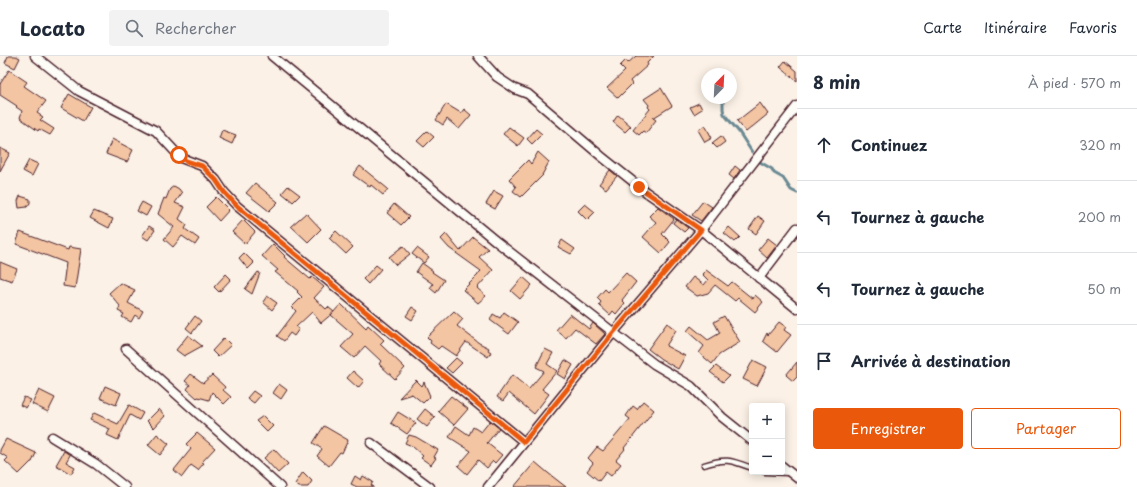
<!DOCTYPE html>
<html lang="fr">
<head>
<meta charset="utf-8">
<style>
  body { margin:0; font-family:"Playpen Sans",sans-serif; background:#f2f2f3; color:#1f2937 }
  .controls { position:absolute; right:12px; bottom:12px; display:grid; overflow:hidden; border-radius:4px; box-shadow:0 2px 10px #0003 }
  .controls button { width:36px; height:36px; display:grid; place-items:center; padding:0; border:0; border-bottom:1px solid #e0e1e3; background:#fff; color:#1f2937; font:20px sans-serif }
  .compass { position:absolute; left:701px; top:12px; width:36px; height:36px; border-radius:50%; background:#fff; box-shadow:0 2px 10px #0003; rotate:24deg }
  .stop { position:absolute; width:12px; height:12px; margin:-9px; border:3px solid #ea580c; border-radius:50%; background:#fff }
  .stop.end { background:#ea580c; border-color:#fff; box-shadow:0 1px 4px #0008 }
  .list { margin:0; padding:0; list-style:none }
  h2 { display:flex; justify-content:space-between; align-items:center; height:52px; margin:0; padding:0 16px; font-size:17px }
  h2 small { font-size:13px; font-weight:400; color:#747a83 }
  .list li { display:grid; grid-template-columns:26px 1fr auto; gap:12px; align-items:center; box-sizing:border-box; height:72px; padding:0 16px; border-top:1px solid #e0e1e3 }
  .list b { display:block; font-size:15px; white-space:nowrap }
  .list em { font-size:13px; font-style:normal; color:#747a83 }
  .actions { display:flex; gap:8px; padding:12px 16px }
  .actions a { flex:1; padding:9px 0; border:1px solid #ea580c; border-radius:4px; text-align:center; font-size:14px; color:#ea580c }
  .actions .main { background:#ea580c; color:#fff }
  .icon { flex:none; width:22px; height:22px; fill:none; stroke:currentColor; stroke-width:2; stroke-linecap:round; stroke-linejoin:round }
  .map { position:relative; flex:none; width:797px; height:431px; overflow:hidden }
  header { display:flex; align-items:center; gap:24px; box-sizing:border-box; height:56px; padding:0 20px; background:#fff; border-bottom:1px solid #e0e1e3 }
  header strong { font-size:19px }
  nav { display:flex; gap:22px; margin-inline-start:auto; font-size:14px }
  .search { width:280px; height:36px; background:#f2f2f3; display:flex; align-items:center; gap:10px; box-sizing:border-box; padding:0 14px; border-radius:4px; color:#747a83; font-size:15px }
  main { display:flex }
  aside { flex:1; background:#fff }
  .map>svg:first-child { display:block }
</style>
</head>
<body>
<header>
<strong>Locato</strong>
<div class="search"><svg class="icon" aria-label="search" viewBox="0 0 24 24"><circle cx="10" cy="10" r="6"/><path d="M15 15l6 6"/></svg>Rechercher</div>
<nav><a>Carte</a><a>Itinéraire</a><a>Favoris</a></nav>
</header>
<main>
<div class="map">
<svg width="797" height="431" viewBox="0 0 797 431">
  <rect width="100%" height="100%" fill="#fbf1e6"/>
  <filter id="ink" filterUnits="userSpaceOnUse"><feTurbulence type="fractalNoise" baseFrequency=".025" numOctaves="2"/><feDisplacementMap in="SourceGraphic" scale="8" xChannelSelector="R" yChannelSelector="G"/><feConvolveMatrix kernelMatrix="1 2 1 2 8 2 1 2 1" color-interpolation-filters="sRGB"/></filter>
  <g filter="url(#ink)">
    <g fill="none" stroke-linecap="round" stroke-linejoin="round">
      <g stroke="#6a8993" stroke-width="3">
        <polyline points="723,44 723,53 724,58 739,76 752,96"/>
        <polyline points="760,106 772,113 774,117 783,122 791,134 797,137"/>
      </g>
    </g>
    <g fill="#f3c5a3" stroke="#4a1f2b">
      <polygon points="8,0 16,0 20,2 15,12 5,7"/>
      <polygon points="636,0 654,0 647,7 648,9 630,25 632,28 618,42 607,32 625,15 620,10 626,4 628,7"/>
      <polygon points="785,5 797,15 797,25 780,11"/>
      <polygon points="9,14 27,26 24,30 46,45 37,57 43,61 40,64 54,73 50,79 39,73 38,75 20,62 22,55 16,51 17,50 0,39 0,28"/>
      <polygon points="661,32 672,50 653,62 656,64 646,77 643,75 639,79 633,74 650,53 648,51 649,49 644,43"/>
      <polygon points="69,38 91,51 83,65 61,52"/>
      <polygon points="699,47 702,53 694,58 690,51"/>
      <polygon points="760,47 768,58 746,76 737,65"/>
      <polygon points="446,48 461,57 464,53 471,59 459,73 447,63 443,69 436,64"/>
      <polygon points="618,59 631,70 625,76 613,66"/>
      <polygon points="705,69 712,82 705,86 698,74"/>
      <polygon points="509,71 524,82 518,90 503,78"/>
      <polygon points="536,73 542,78 532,88 527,83"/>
      <polygon points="222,74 236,79 232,88 219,82"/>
      <polygon points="427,75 434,81 424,91 417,85"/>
      <polygon points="721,80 725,86 717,92 712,87"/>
      <polygon points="112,83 133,94 127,106 106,98"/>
      <polygon points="0,92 10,97 0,115"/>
      <polygon points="538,96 549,106 542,119 543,119 521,141 513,135 516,131 509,123 528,104 531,108"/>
      <polygon points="29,104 38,108 32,120 23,115"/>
      <polygon points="360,110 388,133 383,139 371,129 370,131 353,119"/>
      <polygon points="735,110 740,114 734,123 729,119"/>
      <polygon points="610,114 617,120 606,133 599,128"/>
      <polygon points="255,127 278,146 269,155 246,137"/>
      <polygon points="174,130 179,133 182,137 175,147 185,151 179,163 187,169 185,173 199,183 195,189 182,180 173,191 164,183 174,171 158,158 164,142 166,143 170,133"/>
      <polygon points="288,130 300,139 293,146 282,137"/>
      <polygon points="494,135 503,140 495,153 486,148"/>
      <polygon points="20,140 30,143 30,147 27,151 19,152 18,145"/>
      <polygon points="216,141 229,154 219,165 206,151"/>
      <polygon points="703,145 712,151 701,165 692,159"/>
      <polygon points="142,146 151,151 146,160 137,155"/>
      <polygon points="394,148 409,161 401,169 387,157"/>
      <polygon points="585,148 595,156 587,164 578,155"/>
      <polygon points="658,151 674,163 662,178 670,186 661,197 643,181 656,166 649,160"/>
      <polygon points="94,155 113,163 109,172 90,162"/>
      <polygon points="306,157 321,173 308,186 291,170"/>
      <polygon points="758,160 765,165 756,178 749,173"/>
      <polygon points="676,163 688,172 684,176 673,167"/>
      <polygon points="243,164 255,176 245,188 232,176"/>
      <polygon points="149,170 155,174 148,184 142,180"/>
      <polygon points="729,171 740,181 735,186 724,177"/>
      <polygon points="336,175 353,191 346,198 329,182"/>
      <polygon points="20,176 68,194 69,191 81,193 75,232 63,230 66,207 16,188"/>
      <polygon points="446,178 460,195 473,181 488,193 479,201 493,214 477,232 486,240 478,247 463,234 478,219 478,218 481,215 449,192 441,183"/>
      <polygon points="768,182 777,189 767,202 758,194"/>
      <polygon points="562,184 575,193 571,198 558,191"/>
      <polygon points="273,188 285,200 284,201 310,223 312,221 324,231 314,242 326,253 328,251 334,256 321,267 312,256 296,271 299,273 294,280 290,277 284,285 277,280 296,255 292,251 302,241 297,236 298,235 275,216 278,214 262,200"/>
      <polygon points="403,190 410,198 396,209 389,201"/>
      <polygon points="417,192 429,201 424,207 412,198"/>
      <polygon points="244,197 254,207 248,213 239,202"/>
      <polygon points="0,206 17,213 12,225 0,221"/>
      <polygon points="422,207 433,215 432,216 444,224 436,237 430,232 433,228 416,216"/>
      <polygon points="376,209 381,213 368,228 363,223"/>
      <polygon points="706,214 728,230 732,226 753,243 755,239 763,246 755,256 738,242 735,245 715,229 708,237 697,240 685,231 693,221 704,229 708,224 702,218"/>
      <polygon points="258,216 260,217 252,238 245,233"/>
      <polygon points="626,217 636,226 622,244 625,247 616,258 613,255 610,259 599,249 601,246 597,242 605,233 608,236"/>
      <polygon points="226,218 231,223 219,236 214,231"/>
      <polygon points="523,221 532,229 520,243 511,235"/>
      <polygon points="120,227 135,234 128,247 143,255 139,262 135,259 131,266 122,261 124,258 118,255 120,250 109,237"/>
      <polygon points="267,240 277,247 272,254 263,246"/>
      <polygon points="341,248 366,272 368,269 384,284 380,288 405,312 395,323 379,308 381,305 365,290 354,302 341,291 353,278 331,259"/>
      <polygon points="412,251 418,255 412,264 406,260"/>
      <polygon points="454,255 463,263 457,270 479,287 489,292 488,294 491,296 488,301 466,286 456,300 441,290 438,293 430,287 431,285 427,281"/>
      <polygon points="504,256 518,266 509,278 490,264 493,258 500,262"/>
      <polygon points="570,258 589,273 593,267 605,278 596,288 575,272 566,282 556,274"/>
      <polygon points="195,260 201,265 192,277 186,272"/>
      <polygon points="724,260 740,286 719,299 712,308 699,297 704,290 687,275 691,270 708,284 720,277 714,266"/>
      <polygon points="779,266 786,271 784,274 791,279 777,296 763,285 767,277 768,279"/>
      <polygon points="667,267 676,274 666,290 685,300 678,313 661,303 648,293"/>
      <polygon points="188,279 202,290 184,300 176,294"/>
      <polygon points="224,282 231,289 218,301 212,295"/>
      <polygon points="545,293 553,297 547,308 557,315 542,333 549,338 534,358 509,337 503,345 497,341 512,319 529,333 544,315 536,311"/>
      <polygon points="456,302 462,307 452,317 446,312"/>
      <polygon points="565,304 573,309 565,323 557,318"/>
      <polygon points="753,304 767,311 757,330 743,323"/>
      <polygon points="797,306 797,321 793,325 786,319"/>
      <polygon points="716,310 729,320 723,326 710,316"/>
      <polygon points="353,315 364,325 358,332 347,322"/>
      <polygon points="191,318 203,327 212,319 225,331 223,334 231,341 224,348 212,336 209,344 198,341 197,342 187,333 190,329 185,325"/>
      <polygon points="416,324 422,330 424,326 430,340 423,347 412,338 399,342"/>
      <polygon points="279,328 287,334 281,343 273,337"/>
      <polygon points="105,330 121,337 116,349 100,342"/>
      <polygon points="39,334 55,342 48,356 32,348"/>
      <polygon points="253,335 260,340 254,347 247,342"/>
      <polygon points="451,340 468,353 454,369 438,355"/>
      <polygon points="24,341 31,344 26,352 20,349"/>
      <polygon points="643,345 654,354 624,392 625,393 616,404 621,408 611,420 606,416 599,425 587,415 593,407 588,402 597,391 603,395 630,363 626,360 633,350 637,353"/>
      <polygon points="129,349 143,357 139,364 130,359 118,384 107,379 110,373 90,364 94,357 118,368"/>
      <polygon points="159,353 165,360 154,372 147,365"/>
      <polygon points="425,353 435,361 427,371 417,363"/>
      <polygon points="398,356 416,367 407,378 391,367"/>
      <polygon points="263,360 273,370 267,376 256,365"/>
      <polygon points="490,365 499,372 487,387 502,399 495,407 493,405 487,412 478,404 467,418 458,410 471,395 449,381 456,370 469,379 473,371 481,376"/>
      <polygon points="324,370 348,384 342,397 340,396 329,410 317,400 322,393 313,387"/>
      <polygon points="197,377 215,392 202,406 204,407 198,414 191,409 182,421 174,414 191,393 186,388"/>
      <polygon points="157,378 169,388 160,399 148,389"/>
      <polygon points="409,379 416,381 438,394 434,401 436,402 431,409 421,402 423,400 412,390 405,387"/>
      <polygon points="6,383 36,397 32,406 31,406 19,418 5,405 8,402 0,397 0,394"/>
      <polygon points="274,393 288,408 278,417 264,402"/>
      <polygon points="64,395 70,399 66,406 75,411 71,418 56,409"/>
      <polygon points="535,406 548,417 566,431 514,431"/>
      <polygon points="303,416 312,425 308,431 299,431 295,428"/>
      <polygon points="355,420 361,424 363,420 373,426 371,429 374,431 357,431 351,428"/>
    </g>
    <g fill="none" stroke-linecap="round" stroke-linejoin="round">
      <g stroke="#4a1f2b" stroke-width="7">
        <g id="lane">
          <path d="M704 409C726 402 730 404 752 412"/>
          <polyline points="765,416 788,417"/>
        </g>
      </g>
      <g stroke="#4a1f2b" stroke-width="11">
        <g id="street">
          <polyline points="35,0 79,35 156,75 181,102 202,110 216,124 224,136 237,150 524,386"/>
          <polyline points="272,0 497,186 654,308 691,330 722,361 752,385"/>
          <polyline points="478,0 497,21 515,33 528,38 601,100 646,136 701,174 797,253"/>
          <polyline points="759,222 797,172"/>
          <polyline points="126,293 280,431"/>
          <polyline points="52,381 96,408 125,431"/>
          <polyline points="371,387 430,431"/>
          <polyline points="782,410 797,422"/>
          <polyline points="488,431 613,277 701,174 797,50"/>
        </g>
      </g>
      <use href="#lane" stroke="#fdfcf7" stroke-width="4"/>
      <use href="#street" stroke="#fdfcf7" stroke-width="8"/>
    </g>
  </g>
  <g fill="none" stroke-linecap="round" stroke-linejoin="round" filter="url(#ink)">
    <polyline stroke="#ea580c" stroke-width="5" points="179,99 186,105 202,110 216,124 224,136 237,150 524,386 613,277 701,174 639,131"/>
  </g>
</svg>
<div class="controls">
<button>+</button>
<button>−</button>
</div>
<svg class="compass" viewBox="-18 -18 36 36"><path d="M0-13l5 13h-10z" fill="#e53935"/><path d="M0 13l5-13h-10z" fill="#747a83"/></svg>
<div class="stop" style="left:179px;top:99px"></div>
<div class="stop end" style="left:639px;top:131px"></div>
</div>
<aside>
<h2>8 min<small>À pied · 570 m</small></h2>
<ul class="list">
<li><svg class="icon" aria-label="ahead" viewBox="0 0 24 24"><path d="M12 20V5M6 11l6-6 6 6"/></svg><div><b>Continuez</b></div><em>320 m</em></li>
<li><svg class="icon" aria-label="left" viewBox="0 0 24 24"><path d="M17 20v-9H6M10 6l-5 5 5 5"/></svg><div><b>Tournez à gauche</b></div><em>200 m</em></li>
<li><svg class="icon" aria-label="left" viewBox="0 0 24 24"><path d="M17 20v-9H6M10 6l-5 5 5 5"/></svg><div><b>Tournez à gauche</b></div><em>50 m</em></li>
<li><svg class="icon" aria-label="arrive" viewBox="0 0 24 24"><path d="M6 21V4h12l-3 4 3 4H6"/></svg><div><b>Arrivée à destination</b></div></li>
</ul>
<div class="actions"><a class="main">Enregistrer</a><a>Partager</a></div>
</aside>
</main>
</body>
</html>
